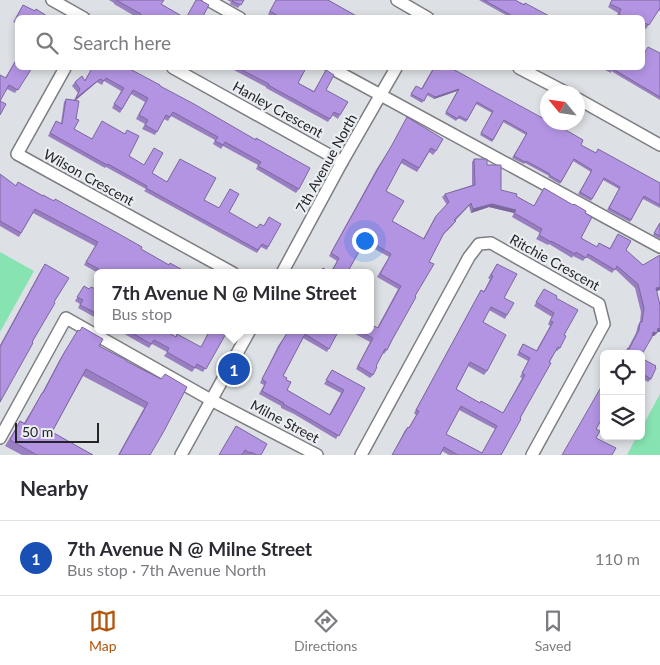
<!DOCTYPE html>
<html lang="en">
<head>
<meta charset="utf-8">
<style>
  body { margin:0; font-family:Lato,sans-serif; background:#f7f7f7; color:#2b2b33 }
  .controls { position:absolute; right:15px; bottom:15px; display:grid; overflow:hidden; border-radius:8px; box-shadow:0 2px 8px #0003 }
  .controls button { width:45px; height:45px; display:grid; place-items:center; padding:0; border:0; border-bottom:1px solid #e1e1e2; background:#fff; color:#2b2b33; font:25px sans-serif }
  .compass { position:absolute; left:540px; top:85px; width:45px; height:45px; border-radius:50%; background:#fff; box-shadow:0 2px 8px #0003; rotate:299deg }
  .scale { position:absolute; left:15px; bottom:12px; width:84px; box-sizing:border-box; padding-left:5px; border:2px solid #232426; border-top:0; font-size:14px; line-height:18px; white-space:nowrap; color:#232426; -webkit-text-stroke:4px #eaedf1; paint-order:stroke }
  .you { position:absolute; left:364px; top:240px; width:18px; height:18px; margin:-12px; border:4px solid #fff; border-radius:50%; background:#1a73e8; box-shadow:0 0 0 8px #1a73e833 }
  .badge { display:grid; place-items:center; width:32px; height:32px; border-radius:50%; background:#b45309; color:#fff; font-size:16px; font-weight:700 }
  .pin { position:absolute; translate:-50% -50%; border:2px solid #fff; box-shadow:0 1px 5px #0006 }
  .popup { position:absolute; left:94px; top:269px; width:280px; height:65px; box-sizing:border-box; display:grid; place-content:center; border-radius:8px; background:#fff; filter:drop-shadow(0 1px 4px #0005); font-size:16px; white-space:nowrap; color:#7c7c81 }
  .popup b { font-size:19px; color:#2b2b33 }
  .popup::after { content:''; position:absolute; left:50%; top:100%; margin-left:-10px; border:10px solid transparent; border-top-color:#fff }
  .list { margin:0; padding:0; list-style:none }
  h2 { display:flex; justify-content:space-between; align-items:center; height:65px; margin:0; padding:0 20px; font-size:21px }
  h2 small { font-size:16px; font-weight:400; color:#7c7c81 }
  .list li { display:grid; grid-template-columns:32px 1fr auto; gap:15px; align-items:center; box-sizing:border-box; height:75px; padding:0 20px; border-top:1px solid #e1e1e2 }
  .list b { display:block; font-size:19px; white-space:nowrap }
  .list p { margin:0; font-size:16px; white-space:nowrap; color:#7c7c81 }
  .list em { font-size:16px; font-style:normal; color:#7c7c81 }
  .icon { flex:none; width:28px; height:28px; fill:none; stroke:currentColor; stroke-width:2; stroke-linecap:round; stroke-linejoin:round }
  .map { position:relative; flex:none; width:660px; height:455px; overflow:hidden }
  .search { position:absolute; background:#fff; box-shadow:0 2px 8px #0003; left:15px; right:15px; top:15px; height:55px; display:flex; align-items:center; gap:12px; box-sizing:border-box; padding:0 18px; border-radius:8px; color:#7c7c81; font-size:19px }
  .sheet { height:140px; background:#fff }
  nav { display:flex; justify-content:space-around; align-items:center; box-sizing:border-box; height:70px; border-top:1px solid #e1e1e2; background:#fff; font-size:14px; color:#7c7c81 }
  nav a { display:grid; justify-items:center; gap:2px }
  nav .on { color:#b45309 }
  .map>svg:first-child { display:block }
</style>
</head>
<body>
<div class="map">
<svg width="660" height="455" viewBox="0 0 660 455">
  <rect width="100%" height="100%" fill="#dde0e4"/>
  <g fill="#87e3b2">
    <polygon points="0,252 34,271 0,332"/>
    <polygon points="660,394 660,455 627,455 637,436 641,436 641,429"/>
  </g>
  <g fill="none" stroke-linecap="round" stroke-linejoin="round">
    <g stroke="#7c7e82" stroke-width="14">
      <g id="minor">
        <polyline points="52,0 84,18"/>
        <polyline points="208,0 240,18"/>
        <polyline points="397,0 428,18"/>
        <polyline points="65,68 17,154 233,273"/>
        <polyline points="173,68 342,162"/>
        <polyline points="331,68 660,247"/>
        <polyline points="519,68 565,92"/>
        <polyline points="578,99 660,145"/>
        <polyline points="282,273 342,162 396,68"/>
        <polyline points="0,438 66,318 211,400 317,455"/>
        <polyline points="181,455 250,330"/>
        <polyline points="361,455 469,257 479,244 491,243 599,304 604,324 532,455"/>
      </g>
    </g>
    <use href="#minor" stroke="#fff" stroke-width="11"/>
  </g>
  <g fill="#997fc2" fill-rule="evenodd">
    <polygon points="109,0 164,0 161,4 185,18 138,18 114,4 114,3"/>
    <polygon points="227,0 244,0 238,8 230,4 231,2"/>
    <polygon points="276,0 328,0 360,18 273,18 268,14"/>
    <polygon points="479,0 515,0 551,17 554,18 511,18"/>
    <polygon points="612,0 660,0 660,11 658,10 646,29 642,27 642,18 616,17 618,13 608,7"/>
    <polygon points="23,5 35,11 18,18 18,24 13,22"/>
    <polygon points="660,53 660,100 611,71 611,73 601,68 642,68"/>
    <polygon points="16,60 17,61 18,60 18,68 32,68 15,93 7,89 5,78"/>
    <polygon points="92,68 128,68 160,86 299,189 296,193 256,169 258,165 223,146 221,149 213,144 215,140 171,116 168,121 164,119 155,135 142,129 145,124 136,119 145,102 131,94 120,113 112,108 121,91 104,81 102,85 97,82 75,101 74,129 92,139 129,156 152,173 167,182 180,159 204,200 257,228 264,226 269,217 268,247 267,250 261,247 257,253 144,191 146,189 106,167 105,168 48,136 56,121 61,123 64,102 66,99 74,100 78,93 72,86 75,82 85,80"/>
    <polygon points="230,68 306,68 298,83 314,91 326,70 326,90 340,115 338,119 332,115 328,122 266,88 266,87"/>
    <polygon points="433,68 596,153 644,175 660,183 660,208 643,199 630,222 607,210 619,189 603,180 591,201 578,194 591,172 573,161 560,184 548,177 549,176 525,163 524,164 512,158 526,135 503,122 492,142 480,135 492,113 476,104 466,122 458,118 456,121 445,114 457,91 434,99 427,95 422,103 410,96 416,86 421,89"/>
    <polygon points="407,117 436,151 433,155 429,152 417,172 401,163 386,191 392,221 423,239 434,219 447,205 442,197 445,194 472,185 472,162 474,159 487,165 501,190 516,196 534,206 544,188 585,213 581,238 597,247 599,243 610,248 618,234 626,250 660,290 656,291 660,305 660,332 657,332 654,336 652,336 641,354 624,354 628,348 636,333 638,325 640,322 641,312 635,288 615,269 612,273 586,257 583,261 573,256 572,258 549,244 548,245 536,239 540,233 512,217 514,213 489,207 471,213 469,206 455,221 453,225 443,235 429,262 415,296 387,350 384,354 383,353 376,366 373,375 370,378 356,369 370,342 348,330 370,330 377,328 398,289 377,277 389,257 364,243 347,273 320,273 323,268 330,273 337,261 329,256 376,170 392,145"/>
    <polygon points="0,174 16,186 18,182 169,265 188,273 98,273 84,265 95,246 33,213 19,237 0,226"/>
    <polygon points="660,222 660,239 653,235"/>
    <polygon points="45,264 54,302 0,402 0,345 41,270"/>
    <path d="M497 264 507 315 505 319 489 310 483 322 487 371 484 375 468 366 456 389 480 403 503 413 522 378 520 377 528 361 517 355 521 348 523 344 536 351 550 326 548 324 552 317 534 306 542 292 556 298 564 335 560 348 557 351 556 350 501 455H449L442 451 440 455H392L405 430 408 427H409L416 415 414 413 479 294 481 290 484 291 490 279 488 278ZM459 410 495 429 482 453 446 434Z"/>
    <polygon points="84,286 89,289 98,290 98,319 78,308 80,304 75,301"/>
    <polygon points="78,330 99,346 126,361 161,379 150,455 118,455 144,408 83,376 52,432 93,455 22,455 5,446 20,421 24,423 42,393 60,359"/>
    <polygon points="122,330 164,330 176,337 201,347 210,330 228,330 203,372 195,368 192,372 164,356 167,352 152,344 149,348 121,332"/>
    <polygon points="289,330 339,330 327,352 303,338 283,376 286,380 287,390 329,415 341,393 324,384 332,370 365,388 336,439 294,414 281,408 281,406 259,394 264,385 260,383 278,346"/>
    <polygon points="641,358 651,379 648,382 641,378"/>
    <polygon points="236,426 261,455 219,455"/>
  </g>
  <g fill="#7d689e">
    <polygon points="100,79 97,82 73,102 76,98"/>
    <polygon points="459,89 457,91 434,99 435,97"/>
    <polygon points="492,204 516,210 514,213 489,207 471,213 473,209"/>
    <polygon points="660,287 660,290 654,292 656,288"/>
    <polygon points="658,328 660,329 660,332 655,332"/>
    <polygon points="653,332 657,333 654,336 650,336"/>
  </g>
  <g fill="#b294e2" stroke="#7d689e" fill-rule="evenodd">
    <polygon points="116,0 164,0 161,4 185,18 145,18 140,15 141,14"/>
    <polygon points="196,0 200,0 209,5 202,18 186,18"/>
    <polygon points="233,0 244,0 241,5 232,1"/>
    <polygon points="276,0 328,0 360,18 297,18 296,17 296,18 280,18 280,17 270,11"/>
    <polygon points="484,0 515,0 524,5 525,3 551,17 552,16 554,18 516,18"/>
    <polygon points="612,0 660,0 660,8 649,25 642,22 642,18 635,18 633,16 632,18 626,18 619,14 621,9 610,4"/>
    <polygon points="23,5 35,11 36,9 50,18 18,18 18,19 16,18"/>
    <polygon points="224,15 229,18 222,18"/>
    <polygon points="648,47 660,53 660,97 613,69 612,70 606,68 642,68 642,57"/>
    <polygon points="16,60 18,61 18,68 32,68 18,90 9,85 0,101 0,75 6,78"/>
    <polygon points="92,68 128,68 160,85 160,86 194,104 256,140 256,138 310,168 299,189 258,166 261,162 225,142 223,145 215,141 218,137 173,112 170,117 166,115 157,132 145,125 148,120 139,115 148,98 133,90 122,109 114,104 124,88 106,78 104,81 100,79 76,98 80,89 75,82 82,76 85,81"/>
    <polygon points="238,68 306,68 298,83 314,92 326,70 334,75 326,90 348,102 340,115 334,112 330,119 268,85 269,84"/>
    <polygon points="434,68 451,68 491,90 548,121 548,122 551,122 571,133 583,140 581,145 596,153 598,149 660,183 660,205 644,196 631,220 609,208 620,187 604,178 592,199 580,192 592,170 574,159 561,182 549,175 550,174 526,161 525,162 514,156 527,133 504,120 493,140 481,133 493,111 477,102 467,120 459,116 458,119 446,112 459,89 435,97 428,93 424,101 411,94 416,86 422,89"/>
    <polygon points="66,99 79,101 76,119 79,120 74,129 92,139 102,121 125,134 127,130 139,136 129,156 144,165 154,148 163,153 152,173 167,182 180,159 216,178 204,200 219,208 230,189 239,194 229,212 257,228 260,224 264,226 269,217 281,224 268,247 262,244 258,250 146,188 147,186 108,164 107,165 50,133 56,121 62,124"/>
    <polygon points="0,101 6,104 0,115"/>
    <polygon points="407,117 443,139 436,151 431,148 419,168 403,159 386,191 404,201 392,221 424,239 436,216 449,202 445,194 475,185 474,159 487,159 487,165 501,165 501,190 517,194 516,196 534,206 544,188 573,205 574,204 586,211 585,213 592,217 581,238 597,247 599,243 610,249 618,234 631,241 626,250 643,265 660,255 660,287 656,288 660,305 660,329 658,328 657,333 653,332 652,337 641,356 641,354 625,354 628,348 629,349 639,330 640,322 642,322 644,308 638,284 617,266 615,270 588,254 586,258 576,252 575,254 551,241 551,242 539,235 542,229 514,213 516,210 492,204 473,209 471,203 454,220 456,221 444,233 429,262 434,264 415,296 416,297 392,340 387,350 385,349 376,366 377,367 373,375 358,366 373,338 357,330 370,330 370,324 378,328 401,286 380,274 391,254 366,239 347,273 331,273 339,258 331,253 379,167 392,145"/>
    <polygon points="0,174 16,186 18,182 43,196 43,195 54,201 55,199 119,234 142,247 141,249 169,265 170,263 188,273 106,273 86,262 98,242 35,209 21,233 0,221"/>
    <polygon points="660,223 660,236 654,233"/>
    <polygon points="45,264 69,278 54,302 55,303 32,342 33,343 0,402 0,347"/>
    <path d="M497 264 517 274 504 298 514 303 507 315 491 307 483 322 506 335 487 371 470 362 456 389 480 403 481 401 503 413 525 375 522 373 530 358 519 352 523 344 537 351 553 322 550 321 554 313 536 302 544 289 557 296 556 298 578 310 564 335 566 336 560 348 558 347 549 362 551 363 520 418 521 419 501 455H458L444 447 440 455H392L408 427 409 428 419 411 416 410 481 290 484 292 493 276 491 275ZM461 406 497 426 482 453 446 434Z"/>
    <polygon points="323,268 331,273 320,273"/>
    <polygon points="84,286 89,289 91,287 98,290 98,314 80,305 83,300 77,297"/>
    <polygon points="82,327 103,339 99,346 126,360 126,361 161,379 165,374 187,387 164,431 150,455 119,455 148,403 86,369 52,432 93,455 37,455 10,440 20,421 25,424 42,393 43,393 64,353 78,330 80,331"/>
    <polygon points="127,330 164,330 176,337 177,334 201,347 210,330 228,330 206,369 197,364 195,368 167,352 169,348 154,340 151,344"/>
    <polygon points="289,330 339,330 329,349 305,334 283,376 287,378 286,380 291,382 287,390 330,415 344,390 326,380 332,370 365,388 339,436 296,411 283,404 284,403 262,391 266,382 262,379 281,343"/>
    <polygon points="641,358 656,366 655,367 656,368 651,379 641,373"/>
    <polygon points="604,382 604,415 596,429 600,431 596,438 616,448 612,455 562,455"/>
    <polygon points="236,426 267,444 261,455 257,455 251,452 250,453 245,450 242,455 219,455"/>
  </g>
  <g text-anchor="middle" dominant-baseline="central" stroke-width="4.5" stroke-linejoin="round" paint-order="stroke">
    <g font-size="14" fill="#232426" stroke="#eaedf1">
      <text transform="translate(278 109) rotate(29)">Hanley Crescent</text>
      <text transform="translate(326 163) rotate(-61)">7th Avenue North</text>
      <text transform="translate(89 177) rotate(29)">Wilson Crescent</text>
      <text transform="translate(555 262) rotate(29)">Ritchie Crescent</text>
      <text transform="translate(285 421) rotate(28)">Milne Street</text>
    </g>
  </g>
</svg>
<div class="controls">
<button><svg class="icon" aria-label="locate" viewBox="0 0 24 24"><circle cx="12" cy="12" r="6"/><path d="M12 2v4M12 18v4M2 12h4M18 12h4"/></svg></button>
<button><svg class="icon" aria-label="layers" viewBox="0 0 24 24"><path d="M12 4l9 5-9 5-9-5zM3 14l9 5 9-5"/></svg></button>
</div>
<svg class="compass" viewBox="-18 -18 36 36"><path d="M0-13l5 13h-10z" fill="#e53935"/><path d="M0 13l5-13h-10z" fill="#7c7c81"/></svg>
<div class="scale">50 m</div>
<div class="you"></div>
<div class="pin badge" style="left:234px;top:369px;background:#1a4fb4">1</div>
<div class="popup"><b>7th Avenue N @ Milne Street</b>Bus stop</div>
<div class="search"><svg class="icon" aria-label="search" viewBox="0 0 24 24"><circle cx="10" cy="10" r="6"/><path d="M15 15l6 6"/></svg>Search here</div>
</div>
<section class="sheet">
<h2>Nearby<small></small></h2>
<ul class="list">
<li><span class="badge" style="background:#1a4fb4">1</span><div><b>7th Avenue N @ Milne Street</b><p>Bus stop · 7th Avenue North</p></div><em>110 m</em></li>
</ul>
</section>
<nav>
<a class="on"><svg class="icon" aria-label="map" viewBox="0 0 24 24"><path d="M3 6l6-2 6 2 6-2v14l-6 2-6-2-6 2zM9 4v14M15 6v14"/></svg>Map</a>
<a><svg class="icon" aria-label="directions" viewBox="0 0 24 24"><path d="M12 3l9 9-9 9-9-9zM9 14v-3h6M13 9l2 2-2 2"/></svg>Directions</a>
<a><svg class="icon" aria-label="saved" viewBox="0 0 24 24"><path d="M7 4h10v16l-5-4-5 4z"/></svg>Saved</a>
</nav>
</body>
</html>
